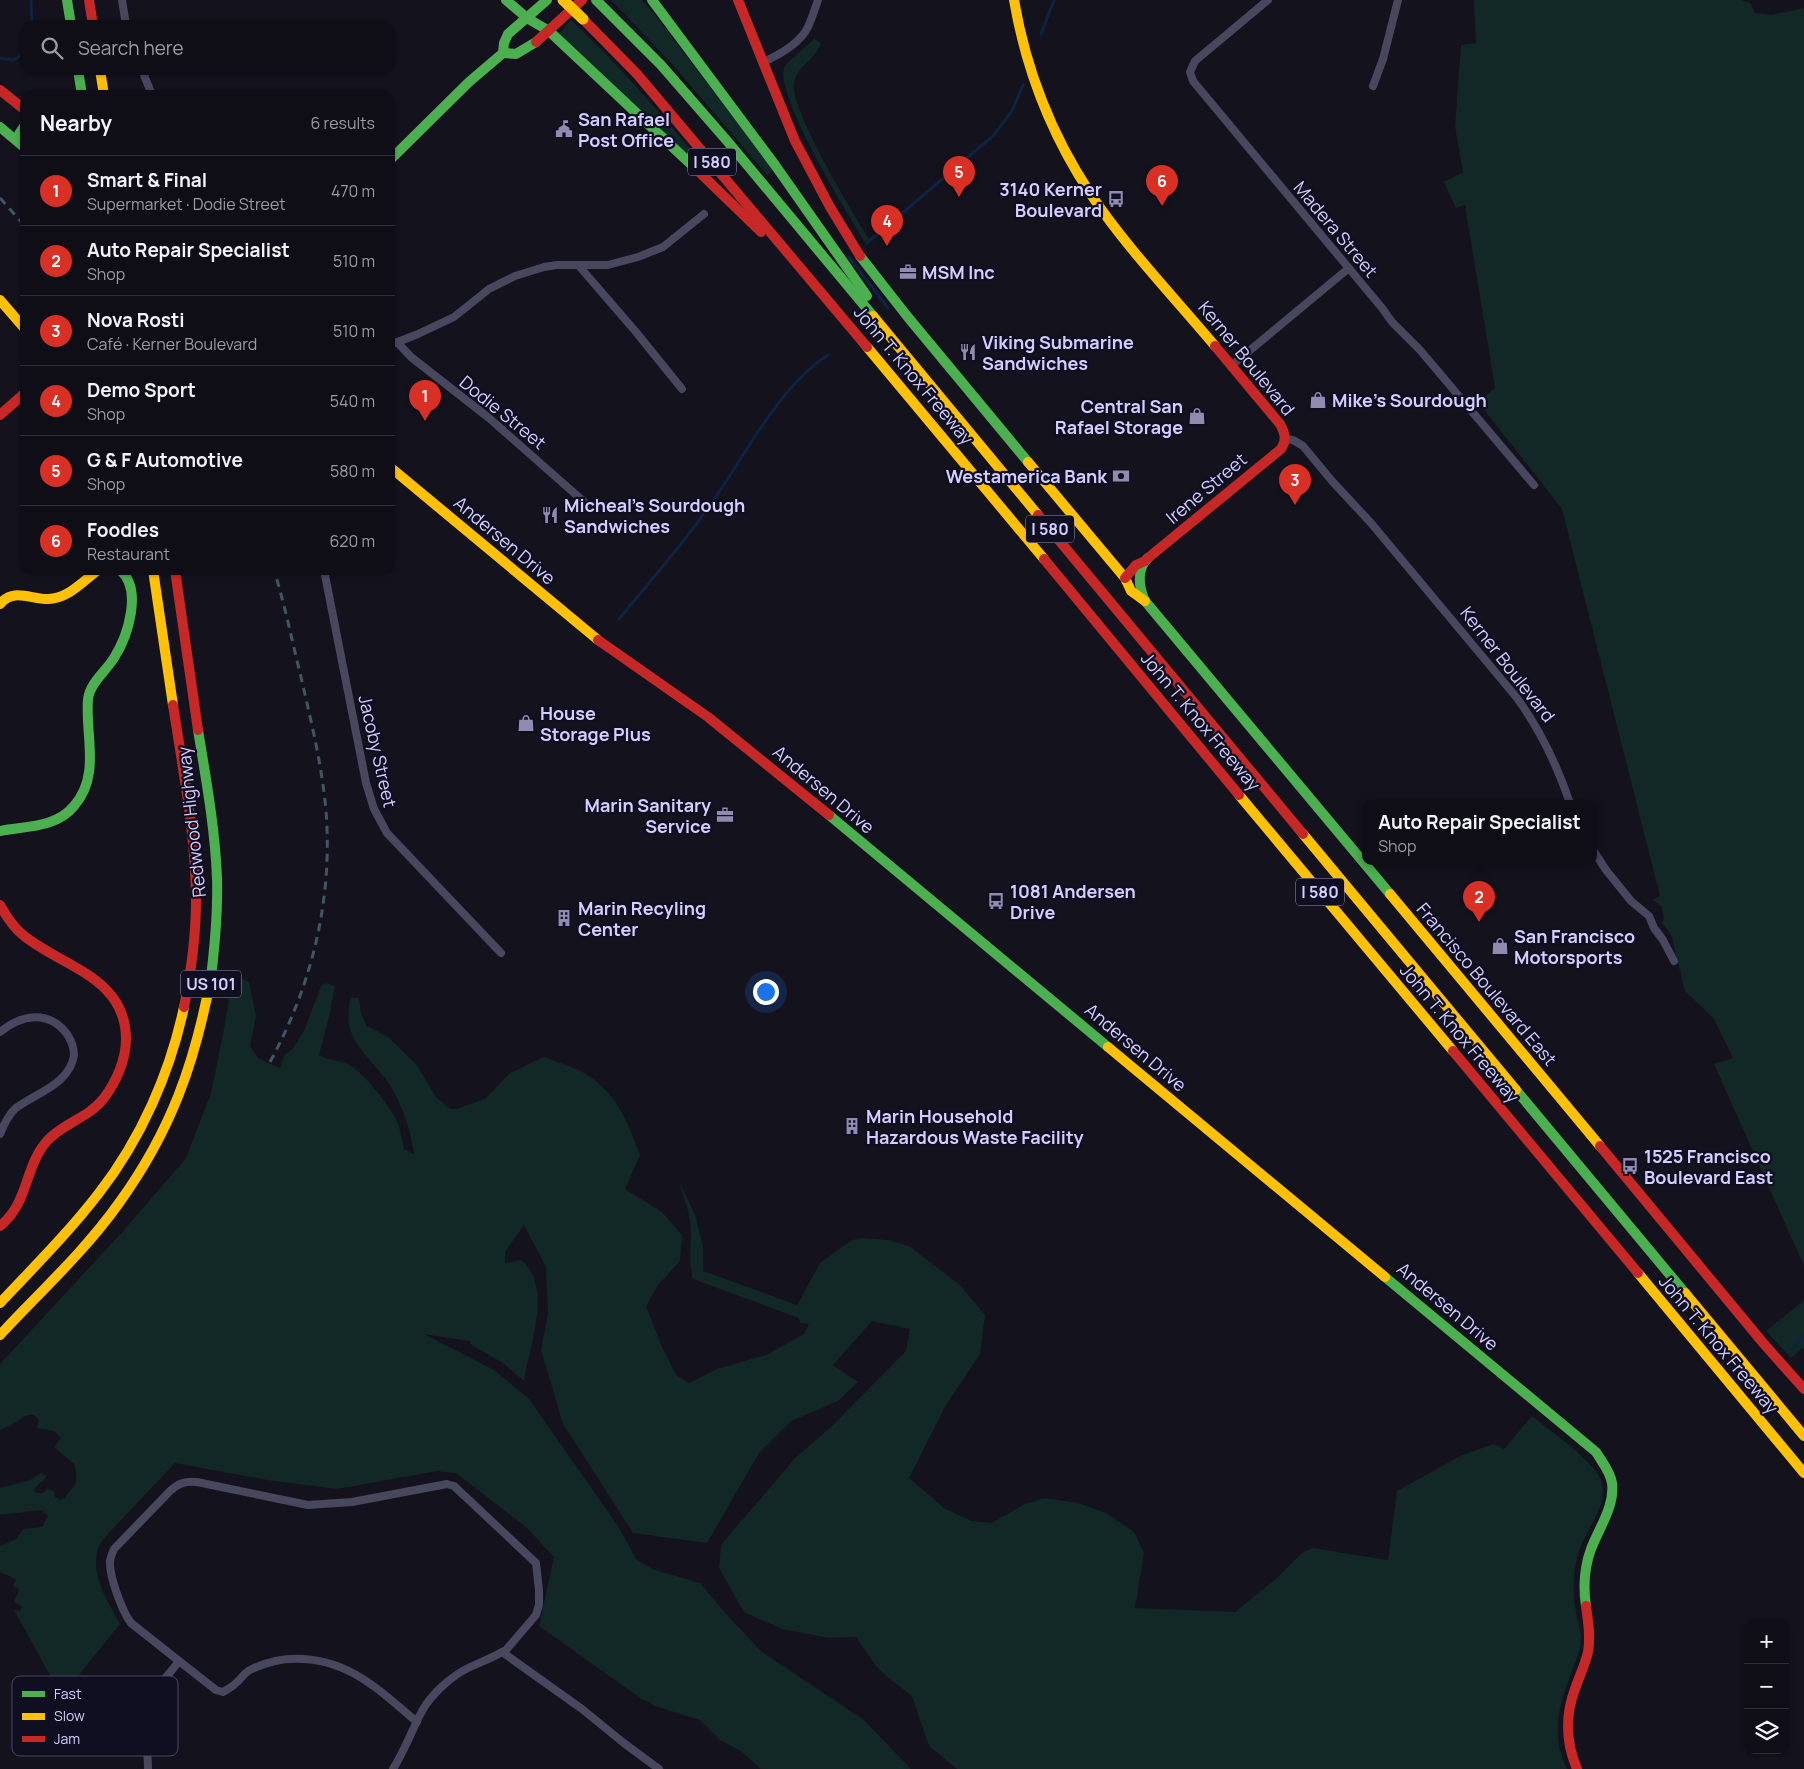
<!DOCTYPE html>
<html lang="en">
<head>
<meta charset="utf-8">
<style>
  body { margin:0; font-family:Manrope,sans-serif; background:#18171f; color:#f1f3f6 }
  .controls { position:absolute; right:15px; bottom:15px; display:grid; overflow:hidden; border-radius:10px; box-shadow:0 1px 4px #0004 }
  .controls button { width:45px; height:45px; display:grid; place-items:center; padding:0; border:0; border-bottom:1px solid #2f2e35; background:#0f0e16; color:#f1f3f6; font:25px sans-serif }
  .you { position:absolute; left:765px; top:991px; width:18px; height:18px; margin:-12px; border:4px solid #fff; border-radius:50%; background:#1a73e8; box-shadow:0 0 0 8px #1a73e833 }
  .badge { display:grid; place-items:center; width:32px; height:32px; border-radius:50%; background:#d93025; color:#fff; font-size:16px; font-weight:700 }
  .pin { position:absolute; translate:-50% -41px; filter:drop-shadow(0 1px 2px #0008) }
  .pin::after { content:''; position:absolute; top:26px; width:18px; height:15px; background:inherit; clip-path:polygon(0 0,100% 0,50% 100%) }
  .popup { position:absolute; left:1362px; top:800px; width:235px; height:65px; box-sizing:border-box; display:grid; place-content:center; border-radius:10px; background:#0f0e16; filter:drop-shadow(0 1px 4px #0005); font-size:16px; white-space:nowrap; color:#9b9ca1 }
  .popup b { font-size:19px; color:#f1f3f6 }
  .popup::after { content:''; position:absolute; left:50%; top:100%; margin-left:-10px; border:10px solid transparent; border-top-color:#0f0e16 }
  .list { margin:0; padding:0; list-style:none }
  h2 { display:flex; justify-content:space-between; align-items:center; height:65px; margin:0; padding:0 20px; font-size:21px }
  h2 small { font-size:16px; font-weight:400; color:#9b9ca1 }
  .list li { display:grid; grid-template-columns:32px 1fr auto; gap:15px; align-items:center; box-sizing:border-box; height:70px; padding:0 20px; border-top:1px solid #2f2e35 }
  .list b { display:block; font-size:19px; white-space:nowrap }
  .list p { margin:0; font-size:16px; white-space:nowrap; color:#9b9ca1 }
  .list em { font-size:16px; font-style:normal; color:#9b9ca1 }
  .icon { flex:none; width:28px; height:28px; fill:none; stroke:currentColor; stroke-width:2; stroke-linecap:round; stroke-linejoin:round }
  .map { position:relative; flex:none; width:1804px; height:1769px; overflow:hidden }
  .search { position:absolute; background:#0f0e16; box-shadow:0 1px 4px #0004; left:20px; top:20px; width:375px; height:55px; display:flex; align-items:center; gap:12px; box-sizing:border-box; padding:0 18px; border-radius:15px; color:#9b9ca1; font-size:19px }
  .panel { position:absolute; background:#0f0e16; box-shadow:0 1px 4px #0004; left:20px; top:90px; width:375px; height:485px; border-radius:15px }
  .map>svg:first-child { display:block }
</style>
</head>
<body>
<div class="map">
<svg width="1804" height="1769" viewBox="0 0 1804 1769">
  <rect width="100%" height="100%" fill="#14121d"/>
  <g fill="#112827">
    <polygon points="611,0 642,0 656,16 773,170 767,175 674,66"/>
    <polygon points="1474,0 1741,0 1750,3 1755,13 1771,15 1804,8 1804,1266 1714,1064 1733,1058 1714,1019 1685,991 1671,935 1662,923 1664,918 1661,906 1652,900 1660,896 1562,509 1478,402 1495,388 1465,205 1456,208 1444,182 1463,172 1455,127 1461,45 1476,43"/>
    <path d="M571 20C617 63 657 109 697 157L692 160 558 35Z"/>
    <path d="M814 39 821 43 819 47C813 61 796 67 794 84 790 109 853 214 869 239L865 242C849 216 771 90 785 65Z"/>
    <path d="M233 975 249 982 256 1016 250 1046 259 1059 280 1068 284 1056 293 1048 304 1031 321 986 325 983 335 986 329 1017 319 1055C329 1061 341 1060 351 1066 366 1075 393 1110 399 1126 401 1134 402 1142 404 1149L414 1154C412 1134 401 1102 390 1085 379 1068 358 1051 351 1032 347 1022 349 1009 350 998H359L361 1014 367 1026 388 1037 416 1064 436 1097 450 1109H456L485 1099 510 1073 544 1057C557 1062 572 1066 584 1073 617 1093 627 1120 640 1155L625 1189 662 1212 682 1235 680 1261 658 1285 646 1306 662 1347 676 1375 689 1383 717 1369 766 1355 804 1334 809 1324 800 1323 799 1318 693 1279C687 1259 693 1241 690 1221 688 1208 683 1195 680 1183L695 1215 703 1246V1271L797 1305 820 1263 852 1240 863 1238 888 1240 909 1246 960 1285 985 1315 980 1354 946 1405 909 1478 944 1508 971 1521 991 1523 1025 1504 1045 1498 1078 1503 1106 1513 1134 1532 1144 1553 1135 1608 1235 1612 1277 1578 1302 1553 1312 1548 1388 1560 1397 1491 1460 1456 1493 1444 1504 1449 1532 1416C1549 1430 1594 1461 1601 1480 1610 1505 1586 1529 1579 1551 1573 1570 1572 1592 1576 1611 1577 1620 1581 1629 1581 1637 1581 1650 1575 1662 1571 1674 1558 1707 1551 1735 1567 1769H957L929 1746 912 1696 886 1676 876 1666 856 1637 829 1638 782 1629 744 1612 719 1568 721 1545 796 1457 831 1427 906 1351 910 1329 872 1321 833 1365 858 1382 838 1401 791 1421 759 1453 707 1543 633 1533 563 1424 541 1350 548 1314 546 1267 524 1225 505 1252V1263L521 1260C554 1286 529 1346 524 1381L503 1363 473 1346 469 1341 424 1334 494 1370 529 1399 618 1526 636 1559 652 1569 700 1583 727 1615 762 1652 864 1720 911 1769H761L741 1751 720 1740 700 1720 655 1706 640 1698 539 1626 554 1557 527 1528 456 1473 437 1471 337 1489 267 1480 175 1463 106 1536C103 1540 99 1545 98 1549 90 1577 108 1601 120 1624L70 1686 82 1695 87 1721 78 1726 14 1610 20 1611 22 1606 14 1602 19 1589 13 1586 16 1579 0 1572V1546L16 1539 23 1529 42 1527 48 1516 41 1510 0 1515V1488L30 1480 41 1473 47 1476 34 1489 35 1493H43L47 1489 54 1491 55 1497 60 1500 65 1498C67 1493 69 1492 73 1488 78 1481 76 1473 75 1465L54 1447 61 1438 54 1431 37 1428 39 1420C31 1408 21 1420 11 1425 8 1427 4 1428 0 1430V1364L125 1229 186 1158 211 1093 223 1034Z"/>
    <polygon points="1804,1300 1804,1347 1791,1358 1766,1331"/>
  </g>
  <g fill="none" stroke-linecap="round" stroke-linejoin="round">
    <g stroke="#0e2341" stroke-width="3">
      <polyline points="31,0 32,25"/>
      <polyline points="1041,34 1054,0"/>
      <polyline points="0,58 14,60 25,52"/>
      <polyline points="867,243 993,136 1012,111 1023,85"/>
      <polyline points="849,257 888,308"/>
      <path d="M619 619C649 582 681 547 708 508 743 460 777 388 828 355"/>
      <polyline points="1791,1349 1804,1335"/>
    </g>
    <g stroke="#47475e" stroke-width="8">
      <polyline points="122,0 126,25"/>
      <polyline points="1268,0 1195,61 1190,72 1193,81 1382,308 1392,322 1420,350 1534,485"/>
      <path d="M763 62C779 55 800 43 808 27 812 18 815 9 818 0"/>
      <polyline points="142,70 152,95"/>
      <polyline points="1373,86 1383,59 1398,0"/>
      <polyline points="579,266 636,332 682,389"/>
      <polyline points="397,342 411,357 489,418 590,507"/>
      <polyline points="390,345 418,334 454,317 489,289 515,276 544,267 557,265 608,265 638,257 663,247 704,214"/>
      <polyline points="1231,366 1349,268"/>
      <path d="M1286 439 1293 440 1303 446 1332 481 1371 523 1517 698C1541 731 1557 765 1570 803"/>
      <polyline points="324,570 366,783 374,809 387,833 501,953"/>
      <polyline points="1593,850 1606,870 1631,901 1649,916 1654,928 1663,940 1674,961"/>
      <path d="M0 1032C21 1015 48 1009 67 1034 71 1040 74 1047 74 1055 70 1084 36 1093 16 1108 8 1115 4 1124 0 1134"/>
      <path d="M179 1661 131 1623C122 1611 109 1576 110 1561 111 1557 112 1553 114 1549L170 1491C179 1483 185 1481 197 1482L308 1505 352 1502 447 1484 454 1486 536 1563 539 1590V1605L536 1615 506 1650 502 1652"/>
      <path d="M148 1769C148 1744 140 1715 155 1692 162 1681 171 1672 179 1661L216 1690 223 1692C228 1689 232 1687 236 1683 241 1679 244 1673 250 1670 289 1650 334 1658 369 1683 386 1694 401 1709 417 1722"/>
      <path d="M393 1769C405 1750 412 1730 422 1711 432 1693 453 1675 470 1667 481 1662 492 1658 502 1652L582 1709 625 1744 659 1769"/>
    </g>
    <g stroke="#4caf50" stroke-width="10">
      <polyline points="67,0 71,25"/>
      <polyline points="506,0 527,18 549,31 696,169"/>
      <polyline points="596,0 661,65 728,142 873,316"/>
      <polyline points="652,0 775,165 867,296"/>
      <polyline points="503,53 504,43 508,34 547,0"/>
      <polyline points="78,70 82,95"/>
      <polyline points="0,127 25,148"/>
      <polyline points="22,145 19,134 25,125"/>
      <polyline points="390,160 469,82 503,53 516,54 536,42"/>
      <polyline points="860,256 907,316 1028,462"/>
      <path d="M1148 558C1136 569 1139 588 1145 601L1390 894"/>
      <path d="M198 730C206 779 215 828 217 878 218 911 215 944 211 977"/>
      <polyline points="829,815 1108,1047"/>
      <path d="M0 831C26 826 56 828 74 806 101 775 85 736 88 699 90 683 106 671 114 658 128 636 143 589 120 570"/>
      <polyline points="1516,1090 1685,1293"/>
      <path d="M1385 1277 1596 1452C1602 1462 1610 1471 1612 1483 1615 1506 1599 1528 1591 1549 1584 1568 1583 1586 1586 1606"/>
    </g>
    <g stroke="#ffc107" stroke-width="10">
      <path d="M1014 0C1026 70 1051 134 1090 193 1125 246 1174 297 1215 346"/>
      <polyline points="100,70 104,95"/>
      <polyline points="0,300 25,329"/>
      <polyline points="873,316 1038,515"/>
      <polyline points="867,347 1044,559"/>
      <polyline points="1028,462 1125,578 1131,591 1145,601"/>
      <polyline points="390,467 598,640"/>
      <polyline points="153,570 173,705"/>
      <path d="M0 604C13 588 30 599 48 599 68 599 83 581 98 570"/>
      <polyline points="1239,795 1453,1051"/>
      <polyline points="1303,834 1516,1090"/>
      <polyline points="1390,894 1600,1146"/>
      <polyline points="1108,1047 1385,1277"/>
      <polyline points="1638,1273 1804,1473"/>
      <polyline points="1685,1293 1804,1436"/>
      <path d="M0 1303C34 1267 69 1232 99 1193 141 1139 170 1073 184 1007"/>
      <path d="M0 1335C40 1292 85 1251 119 1203 171 1131 195 1063 211 977"/>
    </g>
    <g stroke="#c62828" stroke-width="10">
      <polyline points="89,0 93,25"/>
      <polyline points="738,0 795,141 830,207 860,256"/>
      <polyline points="583,19 637,74 867,347"/>
      <polyline points="536,42 582,0"/>
      <polyline points="0,90 25,110"/>
      <polyline points="696,169 761,232"/>
      <polyline points="0,415 25,393"/>
      <polyline points="1038,515 1303,834"/>
      <path d="M1148 558 1281 449C1287 440 1285 433 1280 424L1215 346"/>
      <polyline points="1044,559 1239,795"/>
      <polyline points="175,570 198,730"/>
      <polyline points="1125,578 1136,565 1145,561"/>
      <polyline points="598,640 708,717 829,815"/>
      <path d="M173 705C183 770 196 836 196 901 196 937 191 972 184 1007"/>
      <path d="M0 905C6 916 13 927 23 935 62 967 126 977 126 1039 126 1060 116 1082 104 1098 89 1118 63 1123 47 1141 24 1167 29 1203 0 1226"/>
      <polyline points="1453,1051 1638,1273"/>
      <polyline points="1600,1146 1764,1344 1804,1389"/>
      <path d="M1577 1769C1566 1743 1565 1716 1575 1689 1579 1677 1585 1665 1588 1652 1591 1637 1588 1621 1586 1606"/>
    </g>
    <g stroke="#405665" stroke-width="3" stroke-dasharray="8 6" stroke-linecap="butt">
      <polyline points="0,198 25,226"/>
      <path d="M270 1062C312 985 333 899 326 811 322 765 311 721 301 677 292 641 285 605 274 570"/>
    </g>
    <polyline stroke="#ffc107" stroke-width="11" points="563,0 583,19"/>
  </g>
  <defs>
    <g id="civic-bare" transform="scale(1.35)"><path d="M-.6-6.5H3V-4.5H.6V-3L4-1V1h2V6H-6V1h2V-1L-.6-3ZM-1.2 2.5V6h2.4V2.5Z" fill="#908caf" stroke="#100e21" stroke-width="2.5" paint-order="stroke"/></g>
    <g id="bus-bare" transform="scale(1.35)"><path d="M-5-6H5V4H4V6H2V4H-2V6H-4V4H-5ZM-3.5-4V0h7V-4ZM-3.5 1.2v1.5H-2V1.2ZM2 1.2v1.5H3.5V1.2Z" fill="#908caf" stroke="#100e21" stroke-width="2.5" paint-order="stroke"/></g>
    <g id="office-bare" transform="scale(1.35)"><path d="M-6-3h4V-5.5h4V-3h4V5H-6ZM-1-4.5V-3h2v-1.5ZM-6 0V1H6V0Z" fill="#908caf" stroke="#100e21" stroke-width="2.5" paint-order="stroke"/></g>
    <g id="restaurant-bare" transform="scale(1.35)"><path d="M-5-6h1v4h1v-4h1v4h1v-4h1v5L-1.5 .5V6h-2V.5L-5-1ZM5-6V6H3V1.5H1.5Q1.5-4 5-6Z" fill="#908caf" stroke="#100e21" stroke-width="2.5" paint-order="stroke"/></g>
    <g id="shop-bare" transform="scale(1.35)"><path d="M-5-2.5h2.3a2.7 3.5 0 0 1 5.4 0H5L5.5 6h-11ZM-1.5-2.5h3a1.5 2.3 0 0 0-3 0Z" fill="#908caf" stroke="#100e21" stroke-width="2.5" paint-order="stroke"/></g>
    <g id="bank-bare" transform="scale(1.35)"><path d="M-6-4H6V4H-6ZM0-2.3a2.3 2.3 0 1 0 0 4.6a2.3 2.3 0 1 0 0-4.6Z" fill="#908caf" stroke="#100e21" stroke-width="2.5" paint-order="stroke"/></g>
    <g id="building-bare" transform="scale(1.35)"><path d="M-4-6H4V6H1V3H-1V6H-4ZM-2.5-4.3h1.7v1.8h-1.7ZM.8-4.3h1.7v1.8H.8ZM-2.5-1h1.7V.8h-1.7ZM.8-1h1.7V.8H.8Z" fill="#908caf" stroke="#100e21" stroke-width="2.5" paint-order="stroke"/></g>
  </defs>
  <g fill-rule="evenodd">
    <use href="#civic-bare" x="564" y="129"/>
    <use href="#bus-bare" x="1116" y="199"/>
    <use href="#office-bare" x="908" y="272"/>
    <use href="#restaurant-bare" x="968" y="352"/>
    <use href="#shop-bare" x="1318" y="400"/>
    <use href="#shop-bare" x="1197" y="416"/>
    <use href="#bank-bare" x="1121" y="476"/>
    <use href="#restaurant-bare" x="550" y="515"/>
    <use href="#shop-bare" x="526" y="723"/>
    <use href="#office-bare" x="725" y="815"/>
    <use href="#bus-bare" x="996" y="901"/>
    <use href="#building-bare" x="564" y="918"/>
    <use href="#shop-bare" x="1500" y="946"/>
    <use href="#building-bare" x="852" y="1126"/>
    <use href="#bus-bare" x="1630" y="1166"/>
  </g>
  <g text-anchor="middle" dominant-baseline="central" stroke-width="4.5" stroke-linejoin="round" paint-order="stroke">
    <g fill="#100e21" stroke="#9894bc" stroke-width="1">
      <rect x="688" y="148.5" width="48" height="27" rx="4"/>
      <rect x="1026" y="515.5" width="48" height="27" rx="4"/>
      <rect x="1296" y="878.5" width="48" height="27" rx="4"/>
      <rect x="181" y="970.5" width="60" height="27" rx="4"/>
    </g>
    <g font-size="16" font-weight="bold" fill="#d2cefe">
      <text x="712" y="162">I 580</text>
      <text x="1050" y="529">I 580</text>
      <text x="1320" y="892">I 580</text>
      <text x="211" y="984">US 101</text>
    </g>
    <g font-size="18" font-weight="bold" fill="#d2cefe" stroke="#100e21" text-anchor="start">
      <text x="578" y="119">San Rafael<tspan x="578" dy="21">Post Office</tspan></text>
      <text x="1102" y="189" text-anchor="end">3140 Kerner<tspan x="1102" dy="21">Boulevard</tspan></text>
      <text x="922" y="272">MSM Inc</text>
      <text x="982" y="342">Viking Submarine<tspan x="982" dy="21">Sandwiches</tspan></text>
      <text x="1332" y="400">Mike's Sourdough</text>
      <text x="1183" y="406" text-anchor="end">Central San<tspan x="1183" dy="21">Rafael Storage</tspan></text>
      <text x="1107" y="476" text-anchor="end">Westamerica Bank</text>
      <text x="564" y="505">Micheal’s Sourdough<tspan x="564" dy="21">Sandwiches</tspan></text>
      <text x="540" y="713">House<tspan x="540" dy="21">Storage Plus</tspan></text>
      <text x="711" y="805" text-anchor="end">Marin Sanitary<tspan x="711" dy="21">Service</tspan></text>
      <text x="1010" y="891">1081 Andersen<tspan x="1010" dy="21">Drive</tspan></text>
      <text x="578" y="908">Marin Recyling<tspan x="578" dy="21">Center</tspan></text>
      <text x="1514" y="936">San Francisco<tspan x="1514" dy="21">Motorsports</tspan></text>
      <text x="866" y="1116">Marin Household<tspan x="866" dy="21">Hazardous Waste Facility</tspan></text>
      <text x="1644" y="1156">1525 Francisco<tspan x="1644" dy="21">Boulevard East</tspan></text>
    </g>
    <g font-size="18" fill="#d2cefe" stroke="#100e21">
      <text transform="translate(1336 229) rotate(50)">Madera Street</text>
      <text transform="translate(1247 358) rotate(51)">Kerner Boulevard</text>
      <text transform="translate(914 375) rotate(50)">John T. Knox Freeway</text>
      <text transform="translate(503 412) rotate(39)">Dodie Street</text>
      <text transform="translate(1206 488) rotate(-40)">Irene Street</text>
      <text transform="translate(505 540) rotate(40)">Andersen Drive</text>
      <text transform="translate(1508 664) rotate(52)">Kerner Boulevard</text>
      <text transform="translate(1201 721) rotate(50)">John T. Knox Freeway</text>
      <text transform="translate(378 751) rotate(77)">Jacoby Street</text>
      <text transform="translate(824 789) rotate(40)">Andersen Drive</text>
      <text transform="translate(191 822) rotate(-96)">Redwood Highway</text>
      <text transform="translate(1487 984) rotate(50)">Francisco Boulevard East</text>
      <text transform="translate(1460 1033) rotate(50)">John T. Knox Freeway</text>
      <text transform="translate(1136 1047) rotate(40)">Andersen Drive</text>
      <text transform="translate(1448 1306) rotate(40)">Andersen Drive</text>
      <text transform="translate(1719 1344) rotate(50)">John T. Knox Freeway</text>
    </g>
  </g>
  <rect x="12" y="1676" width="166" height="80" rx="8" fill="#100e21" stroke="#4a4863" stroke-width="1"/>
  <rect x="22" y="1691" width="23" height="6" fill="#4caf50"/>
  <rect x="22" y="1713" width="23" height="7" fill="#ffc107"/>
  <rect x="22" y="1736" width="23" height="6" fill="#c62828"/>
  <g font-size="14" fill="#d2cefe">
    <text x="54" y="1699">Fast</text>
    <text x="54" y="1721">Slow</text>
    <text x="54" y="1744">Jam</text>
  </g>
</svg>
<div class="controls">
<button>+</button>
<button>−</button>
<button><svg class="icon" aria-label="layers" viewBox="0 0 24 24"><path d="M12 4l9 5-9 5-9-5zM3 14l9 5 9-5"/></svg></button>
</div>
<div class="you"></div>
<div class="pin badge" style="left:425px;top:421px">1</div>
<div class="pin badge" style="left:1479px;top:922px">2</div>
<div class="popup"><b>Auto Repair Specialist</b>Shop</div>
<div class="pin badge" style="left:1295px;top:505px">3</div>
<div class="pin badge" style="left:887px;top:246px">4</div>
<div class="pin badge" style="left:959px;top:197px">5</div>
<div class="pin badge" style="left:1162px;top:206px">6</div>
<div class="search"><svg class="icon" aria-label="search" viewBox="0 0 24 24"><circle cx="10" cy="10" r="6"/><path d="M15 15l6 6"/></svg>Search here</div>
<section class="panel">
<h2>Nearby<small>6 results</small></h2>
<ul class="list">
<li><span class="badge">1</span><div><b>Smart &amp; Final</b><p>Supermarket · Dodie Street</p></div><em>470 m</em></li>
<li><span class="badge">2</span><div><b>Auto Repair Specialist</b><p>Shop</p></div><em>510 m</em></li>
<li><span class="badge">3</span><div><b>Nova Rosti</b><p>Café · Kerner Boulevard</p></div><em>510 m</em></li>
<li><span class="badge">4</span><div><b>Demo Sport</b><p>Shop</p></div><em>540 m</em></li>
<li><span class="badge">5</span><div><b>G &amp; F Automotive</b><p>Shop</p></div><em>580 m</em></li>
<li><span class="badge">6</span><div><b>Foodles</b><p>Restaurant</p></div><em>620 m</em></li>
</ul>
</section>
</div>
</body>
</html>
